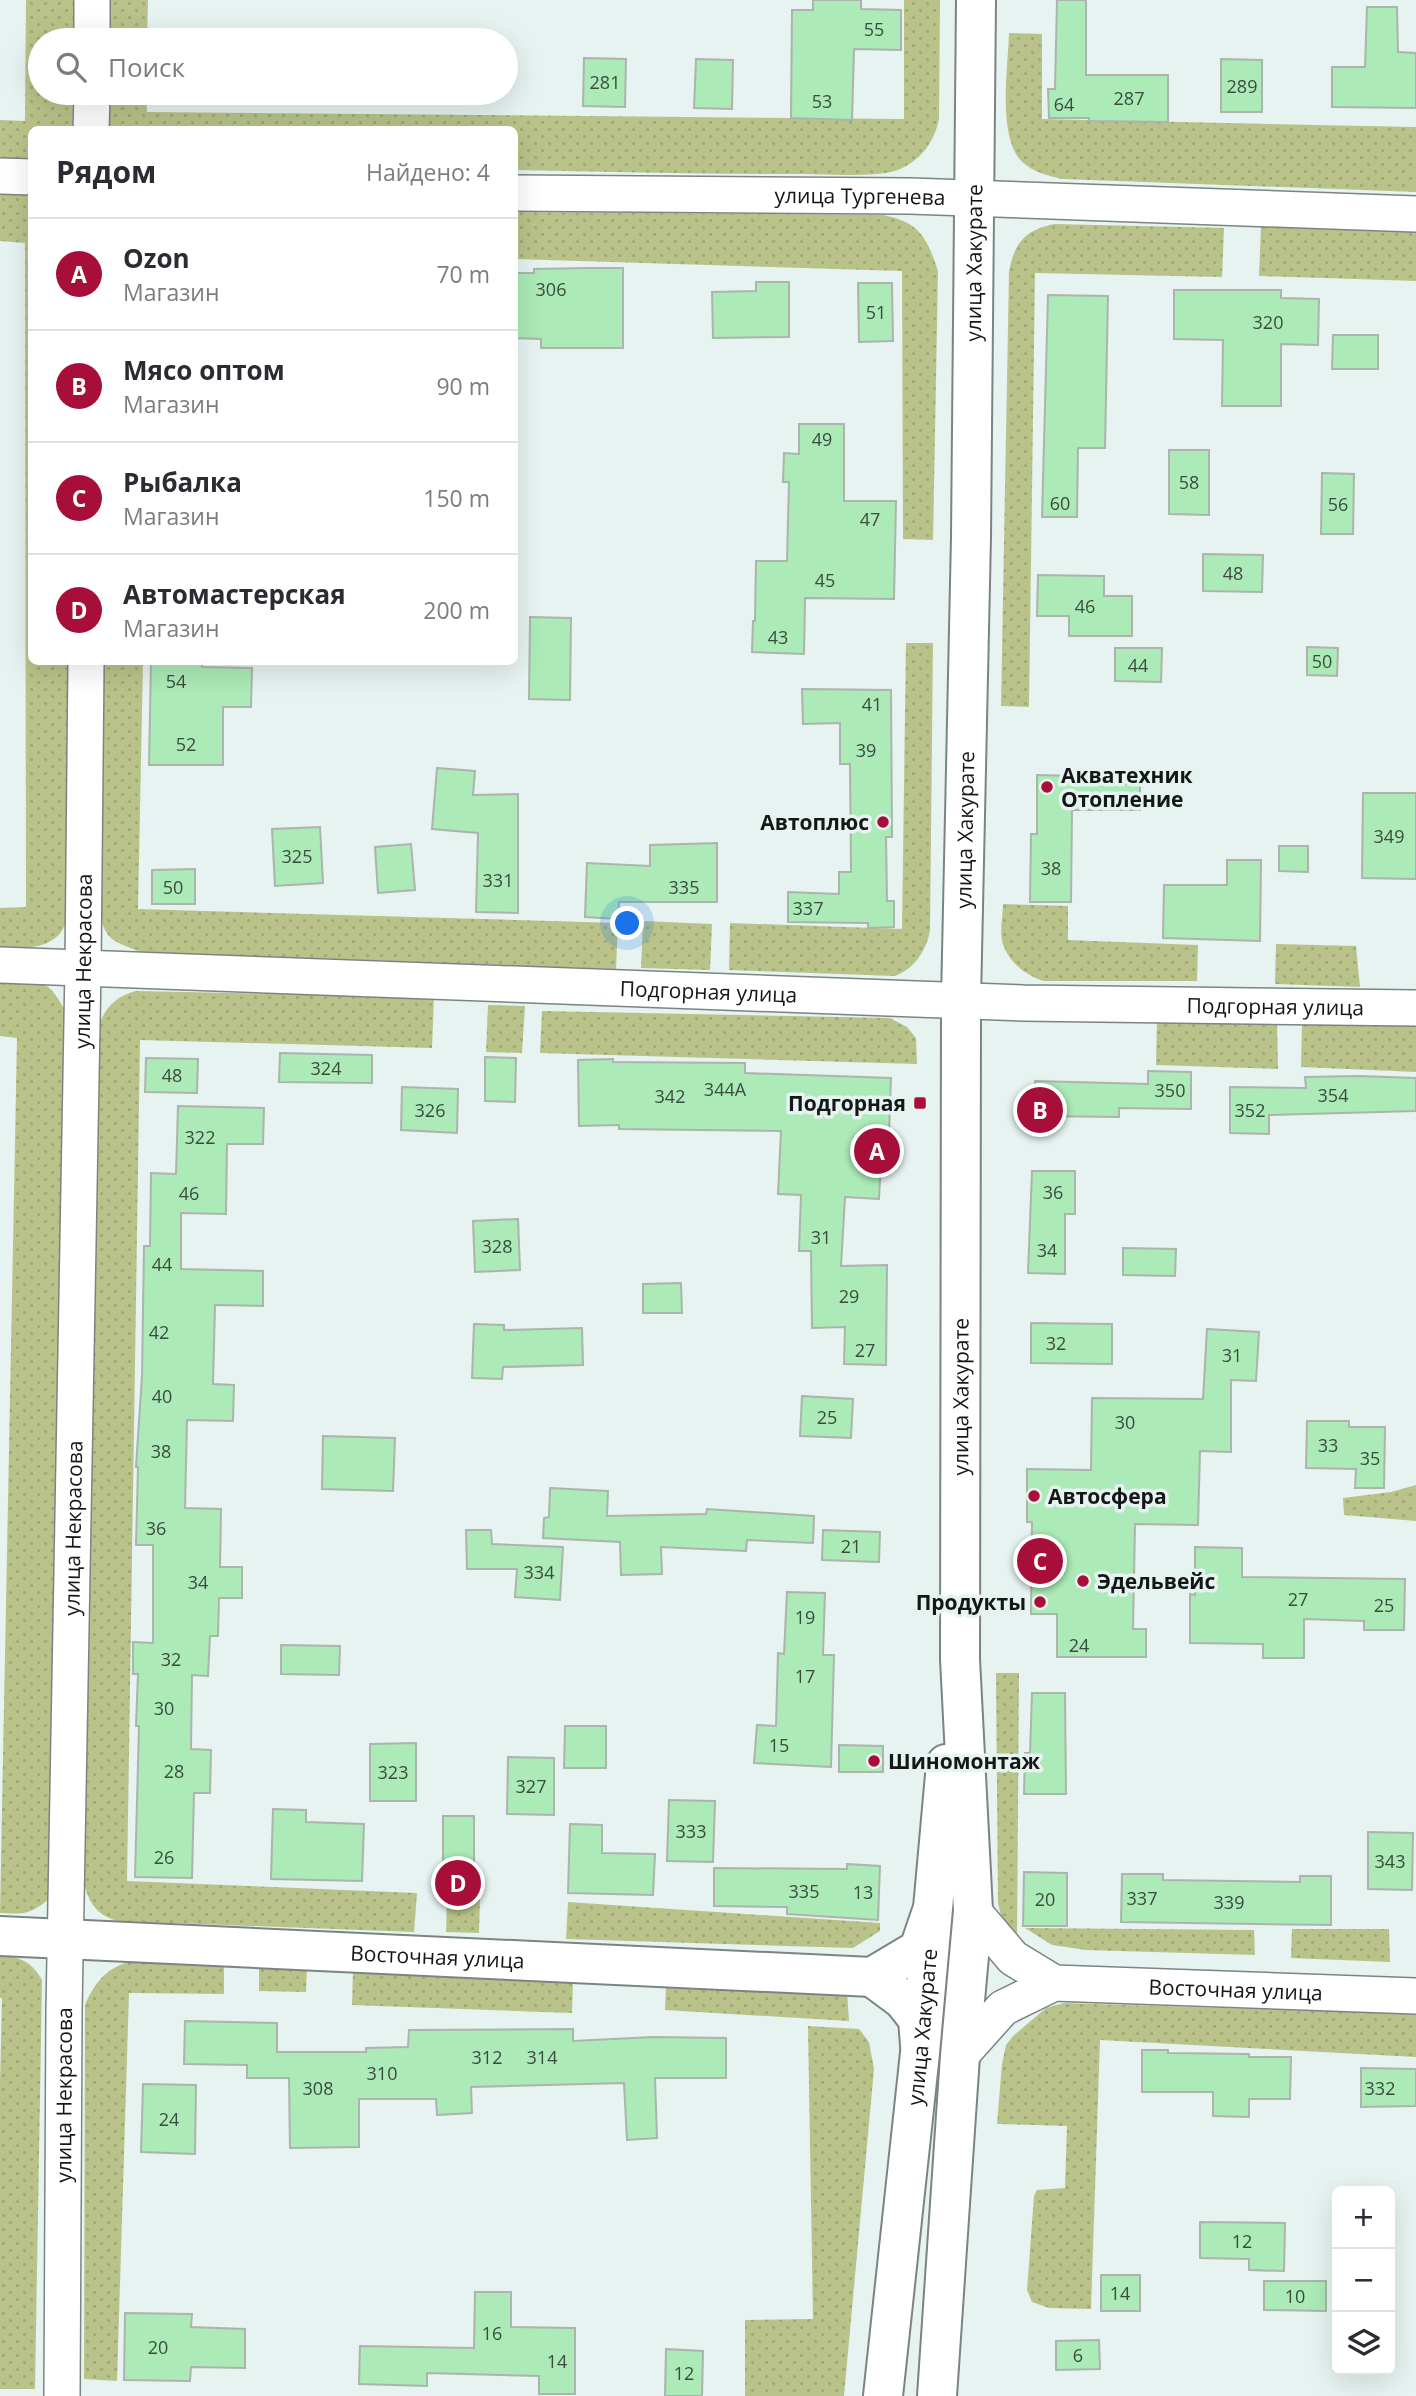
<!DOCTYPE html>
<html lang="ru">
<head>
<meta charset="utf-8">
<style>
  body { margin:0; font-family:"Open Sans",sans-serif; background:#f2f2f3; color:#2b2b33 }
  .controls { position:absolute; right:21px; bottom:21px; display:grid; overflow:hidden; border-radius:10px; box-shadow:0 7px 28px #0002 }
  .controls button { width:63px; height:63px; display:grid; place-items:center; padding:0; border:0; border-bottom:2px solid #e1e1e2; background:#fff; color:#2b2b33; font:35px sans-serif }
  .you { position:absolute; left:628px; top:924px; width:24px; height:24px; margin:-18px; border:5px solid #fff; border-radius:50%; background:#1a73e8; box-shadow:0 0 0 10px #1a73e833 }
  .badge { display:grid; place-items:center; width:46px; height:46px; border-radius:50%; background:#a70e39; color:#fff; font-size:23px; font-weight:700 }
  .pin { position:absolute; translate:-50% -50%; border:4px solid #fff; box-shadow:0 2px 7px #0006 }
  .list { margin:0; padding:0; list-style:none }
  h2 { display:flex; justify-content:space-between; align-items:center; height:91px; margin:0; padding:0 28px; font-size:30px }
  h2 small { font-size:23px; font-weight:400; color:#7c7c81 }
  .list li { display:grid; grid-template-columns:46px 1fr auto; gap:21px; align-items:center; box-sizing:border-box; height:112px; padding:0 28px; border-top:2px solid #e1e1e2 }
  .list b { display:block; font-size:26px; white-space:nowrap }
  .list p { margin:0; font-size:23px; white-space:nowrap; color:#7c7c81 }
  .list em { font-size:23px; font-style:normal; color:#7c7c81 }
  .icon { flex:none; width:38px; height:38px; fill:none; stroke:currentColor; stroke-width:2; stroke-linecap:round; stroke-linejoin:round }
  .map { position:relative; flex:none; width:1416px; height:2396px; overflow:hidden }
  .search { position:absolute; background:#fff; box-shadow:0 7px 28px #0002; left:28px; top:28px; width:490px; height:77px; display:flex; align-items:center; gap:18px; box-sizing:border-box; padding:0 24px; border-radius:38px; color:#7c7c81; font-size:26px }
  .panel { position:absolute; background:#fff; box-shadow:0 7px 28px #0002; left:28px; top:126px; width:490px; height:539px; border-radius:10px }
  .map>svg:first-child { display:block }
</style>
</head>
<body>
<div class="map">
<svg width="1416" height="2396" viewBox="0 0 1416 2396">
  <defs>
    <pattern id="grass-dots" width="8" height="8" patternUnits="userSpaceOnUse" patternTransform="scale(1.75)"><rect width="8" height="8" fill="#b9c389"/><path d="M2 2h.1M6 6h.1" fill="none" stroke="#9ea776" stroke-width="1.8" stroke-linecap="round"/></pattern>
  </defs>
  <rect width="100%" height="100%" fill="#e6f3f1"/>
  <g fill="url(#grass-dots)">
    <polygon points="26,0 75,0 74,40 40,40 40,93 73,93 72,129 32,130 31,160 0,158 0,120 25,121"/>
    <polygon points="106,0 148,0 147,40 105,40"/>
    <path d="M904 0H940L939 119C934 143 921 160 898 170 877 178 821 174 797 174 703 174 609 172 515 170L514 130H107L105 93H146L147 112 904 119Z"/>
    <path d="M1009 33 1042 34V119L1416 127V192L1063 179C1047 176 1025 170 1016 154 999 124 1008 67 1009 33Z"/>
    <path d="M0 193 31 195 32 662H68L66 922C57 950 24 949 0 948V908L26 907 25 243 0 241Z"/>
    <path d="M515 212 883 215C920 222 927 238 938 271L933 540 903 539 902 271 515 259Z"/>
    <path d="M1054 224 1224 228 1222 277 1035 273 1029 707 1001 706 1009 272C1014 244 1024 230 1054 224Z"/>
    <polygon points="1261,227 1416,232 1416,281 1259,276"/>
    <path d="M906 643H933L930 930C927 950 914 969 895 976L729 970 730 923 902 929Z"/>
    <path d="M101 662H143L138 909 618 923 616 969 141 952C112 941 104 940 99 908Z"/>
    <path d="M1003 904 1068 906V940L1198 945 1197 981H1044C1027 977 1008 961 1003 944 999 933 1003 916 1003 904Z"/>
    <polygon points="643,921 712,924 710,970 641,968"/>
    <polygon points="1276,944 1356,946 1360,987 1275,984"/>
    <path d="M0 979C40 980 47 976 67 1014L50 1898C30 1915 25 1914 0 1913L17 1038 0 1036Z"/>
    <path d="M136 991 434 997 432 1048 140 1040 127 1881 417 1893 414 1932 118 1921C95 1915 88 1901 83 1879L99 1025C106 1006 117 996 136 991Z"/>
    <polygon points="488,1005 525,1006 522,1053 486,1052"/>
    <polygon points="542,1011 890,1018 907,1027 916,1038 917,1064 540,1053"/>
    <polygon points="1157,1021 1277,1021 1278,1069 1156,1065"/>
    <polygon points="1302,1021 1416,1023 1416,1072 1301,1067"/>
    <polygon points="1416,1485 1416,1521 1344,1515 1343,1498 1391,1492"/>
    <polygon points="996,1673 1019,1673 1017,1940 1003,1925 998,1903"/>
    <polygon points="447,1895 480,1896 479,1933 446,1932"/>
    <polygon points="568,1902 880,1923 880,1931 853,1948 566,1939"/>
    <polygon points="1025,1928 1254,1930 1255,1955 1086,1950 1052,1945"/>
    <polygon points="1292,1929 1389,1929 1390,1962 1291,1958"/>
    <path d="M0 1955C21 1957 32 1962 42 1980L35 2389H0V2083L2 1998H0Z"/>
    <path d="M137 1960 224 1962V1994L129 1993 117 2381 84 2379 85 2005C96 1979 110 1965 137 1960Z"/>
    <polygon points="259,1965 307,1966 306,1992 259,1991"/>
    <polygon points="353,1971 573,1979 572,2013 352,2005"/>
    <polygon points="666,1986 847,1991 849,2021 665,2010"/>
    <polygon points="1064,2003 1416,2014 1416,2057 1100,2040 1091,2309 1049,2308 1032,2302 1027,2290 1034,2196 1037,2190 1065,2188 1067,2126 997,2124 1002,2064 1006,2045 1013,2036 1046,2008"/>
    <polygon points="808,2026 859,2029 869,2042 874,2069 844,2396 745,2396 745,2320 813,2319"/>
  </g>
  <g fill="#aceab7" stroke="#abb4ad" stroke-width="2">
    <polygon points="813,0 861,0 861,9 901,10 901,50 854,49 852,120 791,118 792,10 813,10"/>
    <polygon points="1057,0 1086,0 1086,75 1168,75 1168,122 1089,121 1089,118 1049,118 1048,89 1055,89"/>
    <polygon points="1367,7 1397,7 1398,52 1416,53 1416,108 1332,107 1332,67 1365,67"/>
    <polygon points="584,58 626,59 625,107 583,106"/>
    <polygon points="696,59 733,60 732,109 694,108"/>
    <polygon points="1221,59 1262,60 1262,112 1221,112"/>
    <polygon points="587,268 623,268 623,348 541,348 541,339 514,338 514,273 534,273 534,269"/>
    <polygon points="756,282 789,282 789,337 713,338 712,292 756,291"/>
    <polygon points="858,283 892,283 893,341 859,342"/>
    <polygon points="1174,290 1281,290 1281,298 1319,299 1318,345 1281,344 1281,406 1222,406 1223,340 1174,339"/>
    <polygon points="1048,295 1108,296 1105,448 1078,448 1077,517 1042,517"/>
    <polygon points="1333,335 1378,335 1378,369 1332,369"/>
    <polygon points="799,424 844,424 844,501 896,501 894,599 805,598 804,654 752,652 753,621 755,621 756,561 787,561 789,482 783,482 784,453 799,454"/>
    <polygon points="1169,450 1209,450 1209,515 1169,514"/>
    <polygon points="1322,473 1354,474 1353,534 1321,534"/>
    <polygon points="1203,554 1263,555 1262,592 1203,591"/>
    <polygon points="1038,575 1104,576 1104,596 1132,596 1132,636 1069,636 1069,616 1037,616"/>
    <polygon points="530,617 571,618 570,700 529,699"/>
    <polygon points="1307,647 1338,648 1337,676 1307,675"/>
    <polygon points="1115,648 1162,648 1161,682 1115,681"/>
    <polygon points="151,662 202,662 202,667 252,668 251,707 223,707 223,765 149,765"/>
    <polygon points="802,689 891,690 892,837 886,837 887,901 894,901 894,927 868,928 868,923 788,922 788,892 839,894 839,872 851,872 850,764 840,764 840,723 803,724"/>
    <polygon points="437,768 475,771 473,795 518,794 518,913 476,912 478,833 432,829"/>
    <polygon points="1037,775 1076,776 1076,784 1140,784 1140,810 1072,810 1071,902 1030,902 1031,834 1037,834"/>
    <polygon points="1363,793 1416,793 1416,879 1362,878"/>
    <polygon points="320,827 323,883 275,886 272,829"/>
    <polygon points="717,843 717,902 619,902 618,919 585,917 587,863 650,866 650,845"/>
    <polygon points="411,844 415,890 378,893 375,847"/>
    <polygon points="1279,846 1308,846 1308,872 1279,871"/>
    <polygon points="1227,860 1261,860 1260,941 1163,938 1164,885 1227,885"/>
    <polygon points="195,869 195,904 152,904 152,870"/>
    <polygon points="280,1053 372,1055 372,1083 279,1082"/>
    <polygon points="485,1057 516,1058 515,1102 485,1101"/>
    <polygon points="146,1058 198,1059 197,1093 145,1092"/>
    <polygon points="613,1059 613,1062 745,1063 745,1073 891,1078 888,1161 881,1161 879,1199 845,1197 841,1266 887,1265 886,1365 844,1364 845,1327 812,1328 811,1251 799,1251 801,1195 778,1194 781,1131 619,1129 619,1125 579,1126 578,1060"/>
    <polygon points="1148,1071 1191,1072 1191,1109 1119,1108 1119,1117 1035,1116 1035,1081 1148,1084"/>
    <polygon points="1359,1076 1416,1078 1416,1111 1269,1115 1269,1134 1230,1133 1230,1087 1306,1088 1305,1077"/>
    <polygon points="402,1087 458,1089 457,1133 401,1130"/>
    <polygon points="178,1106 264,1108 263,1144 227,1144 226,1214 181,1213 181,1269 263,1271 263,1306 215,1305 213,1384 234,1385 233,1421 187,1420 185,1508 221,1509 220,1567 242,1567 242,1598 219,1598 218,1636 210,1636 208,1676 192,1675 191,1749 211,1750 210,1793 194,1793 192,1878 135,1877 139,1726 136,1726 138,1674 133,1674 133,1642 153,1643 153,1545 136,1545 138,1467 136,1467 142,1376 144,1246 150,1246 151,1173 176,1174"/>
    <polygon points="1032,1171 1075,1171 1075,1214 1065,1214 1065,1274 1028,1273"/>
    <polygon points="518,1219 520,1270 475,1272 473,1221"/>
    <polygon points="1123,1248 1176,1249 1175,1276 1123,1275"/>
    <polygon points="681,1283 682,1313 643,1313 643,1284"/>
    <polygon points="1031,1323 1112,1324 1112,1364 1031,1363"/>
    <polygon points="474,1324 504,1325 504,1330 582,1328 583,1365 503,1367 502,1379 472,1378"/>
    <polygon points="1207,1329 1259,1332 1256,1381 1231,1380 1231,1452 1200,1451 1198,1525 1135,1524 1133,1629 1146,1629 1146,1657 1057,1657 1057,1614 1031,1614 1032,1522 1027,1522 1027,1469 1091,1470 1092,1398 1203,1399"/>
    <polygon points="802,1396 853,1399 851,1438 800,1436"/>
    <polygon points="1307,1421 1349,1421 1349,1427 1385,1427 1384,1488 1355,1488 1356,1469 1306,1468"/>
    <polygon points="323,1436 395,1438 393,1491 322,1489"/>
    <polygon points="550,1488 608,1491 607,1516 706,1514 707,1509 814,1516 813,1543 747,1540 746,1551 661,1547 662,1574 621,1575 620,1542 543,1538 544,1518 549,1517"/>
    <polygon points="466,1530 491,1530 492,1544 563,1547 560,1600 515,1597 517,1569 467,1569"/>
    <polygon points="823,1530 880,1532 879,1562 822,1560"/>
    <polygon points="1195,1547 1242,1548 1242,1577 1405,1579 1404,1630 1364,1630 1364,1621 1304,1619 1304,1658 1263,1658 1263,1644 1190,1643 1190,1594 1195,1595"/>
    <polygon points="787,1592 825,1593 823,1655 834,1655 831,1767 754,1763 757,1725 776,1726 778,1653 784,1654"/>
    <polygon points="281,1645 340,1646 339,1675 281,1674"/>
    <polygon points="1032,1693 1065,1693 1066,1794 1024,1794 1025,1753 1030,1753"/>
    <polygon points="565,1726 606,1726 606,1768 564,1768"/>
    <polygon points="416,1743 416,1801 370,1801 370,1744"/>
    <polygon points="839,1745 883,1746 883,1772 839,1772"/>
    <polygon points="508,1757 554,1758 554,1815 507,1814"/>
    <polygon points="669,1800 715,1801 713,1862 667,1861"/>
    <polygon points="273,1809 306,1810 306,1822 364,1824 362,1881 271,1879"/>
    <polygon points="443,1816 474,1816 474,1890 443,1891"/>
    <polygon points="570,1824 602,1825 602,1853 655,1854 653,1895 568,1893"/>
    <polygon points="1368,1832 1413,1833 1412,1890 1368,1889"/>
    <polygon points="847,1864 880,1866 878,1920 787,1914 787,1907 714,1906 714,1868 847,1869"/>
    <polygon points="1024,1872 1067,1873 1067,1926 1023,1926"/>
    <polygon points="1122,1874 1163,1874 1163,1880 1300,1882 1300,1876 1331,1876 1331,1925 1121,1922"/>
    <polygon points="185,2021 277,2023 277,2052 366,2052 366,2048 408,2047 409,2030 573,2029 573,2041 653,2037 726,2038 726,2078 655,2078 657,2138 627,2140 624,2083 471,2087 472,2113 437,2115 436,2099 359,2099 359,2147 290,2148 289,2078 247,2078 247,2065 184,2064"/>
    <polygon points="1142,2050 1168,2050 1168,2053 1249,2054 1249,2057 1291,2057 1290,2099 1249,2099 1249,2117 1213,2116 1213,2092 1142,2092"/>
    <polygon points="1361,2068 1416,2069 1416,2106 1361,2107"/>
    <polygon points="143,2084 196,2085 195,2154 141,2152"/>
    <polygon points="1200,2222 1285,2223 1284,2271 1249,2270 1249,2259 1200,2258"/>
    <rect x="1101" y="2275" width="39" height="36"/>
    <polygon points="1264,2281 1326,2281 1326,2311 1264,2310"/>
    <polygon points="475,2292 511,2292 511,2327 575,2328 575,2394 539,2394 539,2376 427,2373 427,2386 359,2384 360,2346 474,2348"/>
    <polygon points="125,2313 192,2314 191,2327 245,2329 245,2368 191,2367 190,2381 124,2380"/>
    <polygon points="1099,2340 1100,2369 1056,2370 1056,2341"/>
    <polygon points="666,2349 703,2351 702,2396 665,2396"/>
  </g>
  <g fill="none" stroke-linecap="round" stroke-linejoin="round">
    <g stroke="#7a8583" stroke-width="38">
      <g id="minor">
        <polyline points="92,40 92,0"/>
        <polyline points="91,130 92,93"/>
        <polyline points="0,176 32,177"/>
        <path id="s1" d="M514 193 910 196 1416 214"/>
        <path id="s2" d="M0 965 1023 1003 1416 1008"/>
        <polyline points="973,1911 1013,1958 1054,1983"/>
        <path id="s3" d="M960 2056 1003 2008 1054 1983 1416 1996"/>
        <path id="s4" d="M62 2396 64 2011 83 968 86 662"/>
      </g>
    </g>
    <g stroke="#7a8583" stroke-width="42">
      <g id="tertiary">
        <path id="s5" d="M0 1936 872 1977"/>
        <polyline points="872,1977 919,1949 932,1911"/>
        <polyline points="872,1977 903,2000 918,2019 920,2045"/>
      </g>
    </g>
    <g stroke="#7a8583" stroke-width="42">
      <g id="primary">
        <path id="s6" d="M883 2396 920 2053 946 1764"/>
        <path id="s7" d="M937 2396 960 2056 973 1911 960 1659 961 1000 971 537 976 0"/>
      </g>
    </g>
    <use href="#minor" stroke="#fff" stroke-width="35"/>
    <use href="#tertiary" stroke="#fff" stroke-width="38"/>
    <use href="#primary" stroke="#fff" stroke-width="38"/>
  </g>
  <g fill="#a70e39" stroke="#e6f3f1" stroke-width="2.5">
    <circle cx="1047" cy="787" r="7"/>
    <circle cx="883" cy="822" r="7"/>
    <rect x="913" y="1096" width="14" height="14" rx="3.5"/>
    <circle cx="1034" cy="1496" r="7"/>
    <circle cx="1083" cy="1581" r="7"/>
    <circle cx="1040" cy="1602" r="7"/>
    <circle cx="874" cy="1761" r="7"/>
  </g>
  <g text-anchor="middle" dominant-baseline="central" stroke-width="7" stroke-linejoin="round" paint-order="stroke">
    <g font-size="18" fill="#394c3e">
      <text x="874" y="29">55</text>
      <text x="605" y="82">281</text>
      <text x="1242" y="86">289</text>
      <text x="1129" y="98">287</text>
      <text x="822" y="101">53</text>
      <text x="1064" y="104">64</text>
      <text x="551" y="289">306</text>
      <text x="876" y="312">51</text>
      <text x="1268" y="322">320</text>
      <text x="822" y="439">49</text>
      <text x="1189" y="482">58</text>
      <text x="1060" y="503">60</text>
      <text x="1338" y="504">56</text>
      <text x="870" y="519">47</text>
      <text x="1233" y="573">48</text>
      <text x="825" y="580">45</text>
      <text x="1085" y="606">46</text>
      <text x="778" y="637">43</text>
      <text x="1322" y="661">50</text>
      <text x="1138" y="665">44</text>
      <text x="176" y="681">54</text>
      <text x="872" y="704">41</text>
      <text x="186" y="744">52</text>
      <text x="866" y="750">39</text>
      <text x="1389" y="836">349</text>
      <text x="297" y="856">325</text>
      <text x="1051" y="868">38</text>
      <text x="498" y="880">331</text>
      <text x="173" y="887">50</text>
      <text x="684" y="887">335</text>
      <text x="808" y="908">337</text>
      <text x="326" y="1068">324</text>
      <text x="172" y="1075">48</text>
      <text x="725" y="1089">344А</text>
      <text x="1170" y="1090">350</text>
      <text x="1333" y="1095">354</text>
      <text x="670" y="1096">342</text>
      <text x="430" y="1110">326</text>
      <text x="1250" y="1110">352</text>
      <text x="200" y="1137">322</text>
      <text x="1053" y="1192">36</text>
      <text x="189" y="1193">46</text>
      <text x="821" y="1237">31</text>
      <text x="497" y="1246">328</text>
      <text x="1047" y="1250">34</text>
      <text x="162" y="1264">44</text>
      <text x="849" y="1296">29</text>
      <text x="159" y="1332">42</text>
      <text x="1056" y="1343">32</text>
      <text x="865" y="1350">27</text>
      <text x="1232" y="1355">31</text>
      <text x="162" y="1396">40</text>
      <text x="827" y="1417">25</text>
      <text x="1125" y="1422">30</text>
      <text x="1328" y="1445">33</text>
      <text x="161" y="1451">38</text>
      <text x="1370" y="1458">35</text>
      <text x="156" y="1528">36</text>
      <text x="851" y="1546">21</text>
      <text x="539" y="1572">334</text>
      <text x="198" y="1582">34</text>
      <text x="1298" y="1599">27</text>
      <text x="1384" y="1605">25</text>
      <text x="805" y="1617">19</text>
      <text x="1079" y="1645">24</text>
      <text x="171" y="1659">32</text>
      <text x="805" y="1676">17</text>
      <text x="164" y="1708">30</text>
      <text x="779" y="1745">15</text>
      <text x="174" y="1771">28</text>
      <text x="393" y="1772">323</text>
      <text x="531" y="1786">327</text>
      <text x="691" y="1831">333</text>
      <text x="164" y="1857">26</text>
      <text x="1390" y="1861">343</text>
      <text x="804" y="1891">335</text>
      <text x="863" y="1892">13</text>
      <text x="1142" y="1898">337</text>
      <text x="1045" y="1899">20</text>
      <text x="1229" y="1902">339</text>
      <text x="487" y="2057">312</text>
      <text x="542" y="2057">314</text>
      <text x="382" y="2073">310</text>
      <text x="318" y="2088">308</text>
      <text x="1380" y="2088">332</text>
      <text x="169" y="2119">24</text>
      <text x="1242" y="2241">12</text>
      <text x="1120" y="2293">14</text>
      <text x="1295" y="2296">10</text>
      <text x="492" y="2333">16</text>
      <text x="158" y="2347">20</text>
      <text x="1078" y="2355">6</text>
      <text x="557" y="2361">14</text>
      <text x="684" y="2373">12</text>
    </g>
    <g font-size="21" fill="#131716" stroke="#e6f3f1">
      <text stroke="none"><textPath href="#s1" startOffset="346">улица Тургенева</textPath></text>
      <text stroke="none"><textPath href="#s7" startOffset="2135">улица Хакурате</textPath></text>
      <text stroke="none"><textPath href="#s7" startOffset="1568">улица Хакурате</textPath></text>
      <text stroke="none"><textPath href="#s4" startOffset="1435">улица Некрасова</textPath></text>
      <text stroke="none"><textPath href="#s2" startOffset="709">Подгорная улица</textPath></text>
      <text stroke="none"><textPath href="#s2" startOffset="1276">Подгорная улица</textPath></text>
      <text stroke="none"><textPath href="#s7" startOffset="1001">улица Хакурате</textPath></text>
      <text stroke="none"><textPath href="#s4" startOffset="868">улица Некрасова</textPath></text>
      <text stroke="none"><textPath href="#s5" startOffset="438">Восточная улица</textPath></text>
      <text stroke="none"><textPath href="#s3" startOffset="303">Восточная улица</textPath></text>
      <text stroke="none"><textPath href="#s6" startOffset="371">улица Хакурате</textPath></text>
      <text stroke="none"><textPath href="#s4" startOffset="301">улица Некрасова</textPath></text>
    </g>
    <g font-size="21" font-weight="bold" fill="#131716" stroke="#e6f3f1" text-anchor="start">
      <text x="1061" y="775">Акватехник<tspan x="1061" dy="24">Отопление</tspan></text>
      <text x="869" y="822" text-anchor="end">Автоплюс</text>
      <text x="906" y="1103" text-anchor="end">Подгорная</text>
      <text x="1048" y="1496">Автосфера</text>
      <text x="1097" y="1581">Эдельвейс</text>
      <text x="1026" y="1602" text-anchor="end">Продукты</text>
      <text x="888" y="1761">Шиномонтаж</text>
    </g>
  </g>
</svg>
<div class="controls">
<button>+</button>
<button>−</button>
<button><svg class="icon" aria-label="layers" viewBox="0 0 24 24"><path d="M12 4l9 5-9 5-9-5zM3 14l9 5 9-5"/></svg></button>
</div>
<div class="you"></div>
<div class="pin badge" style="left:877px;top:1151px">A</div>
<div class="pin badge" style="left:1040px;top:1110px">B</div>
<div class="pin badge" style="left:1040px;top:1561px">C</div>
<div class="pin badge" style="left:458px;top:1883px">D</div>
<div class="search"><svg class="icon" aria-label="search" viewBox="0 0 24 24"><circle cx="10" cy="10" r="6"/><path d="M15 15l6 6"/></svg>Поиск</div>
<section class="panel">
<h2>Рядом<small>Найдено: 4</small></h2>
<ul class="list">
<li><span class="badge">A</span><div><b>Ozon</b><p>Магазин</p></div><em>70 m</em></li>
<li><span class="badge">B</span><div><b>Мясо оптом</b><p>Магазин</p></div><em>90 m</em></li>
<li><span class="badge">C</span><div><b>Рыбалка</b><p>Магазин</p></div><em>150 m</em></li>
<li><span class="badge">D</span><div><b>Автомастерская</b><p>Магазин</p></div><em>200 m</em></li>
</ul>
</section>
</div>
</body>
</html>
